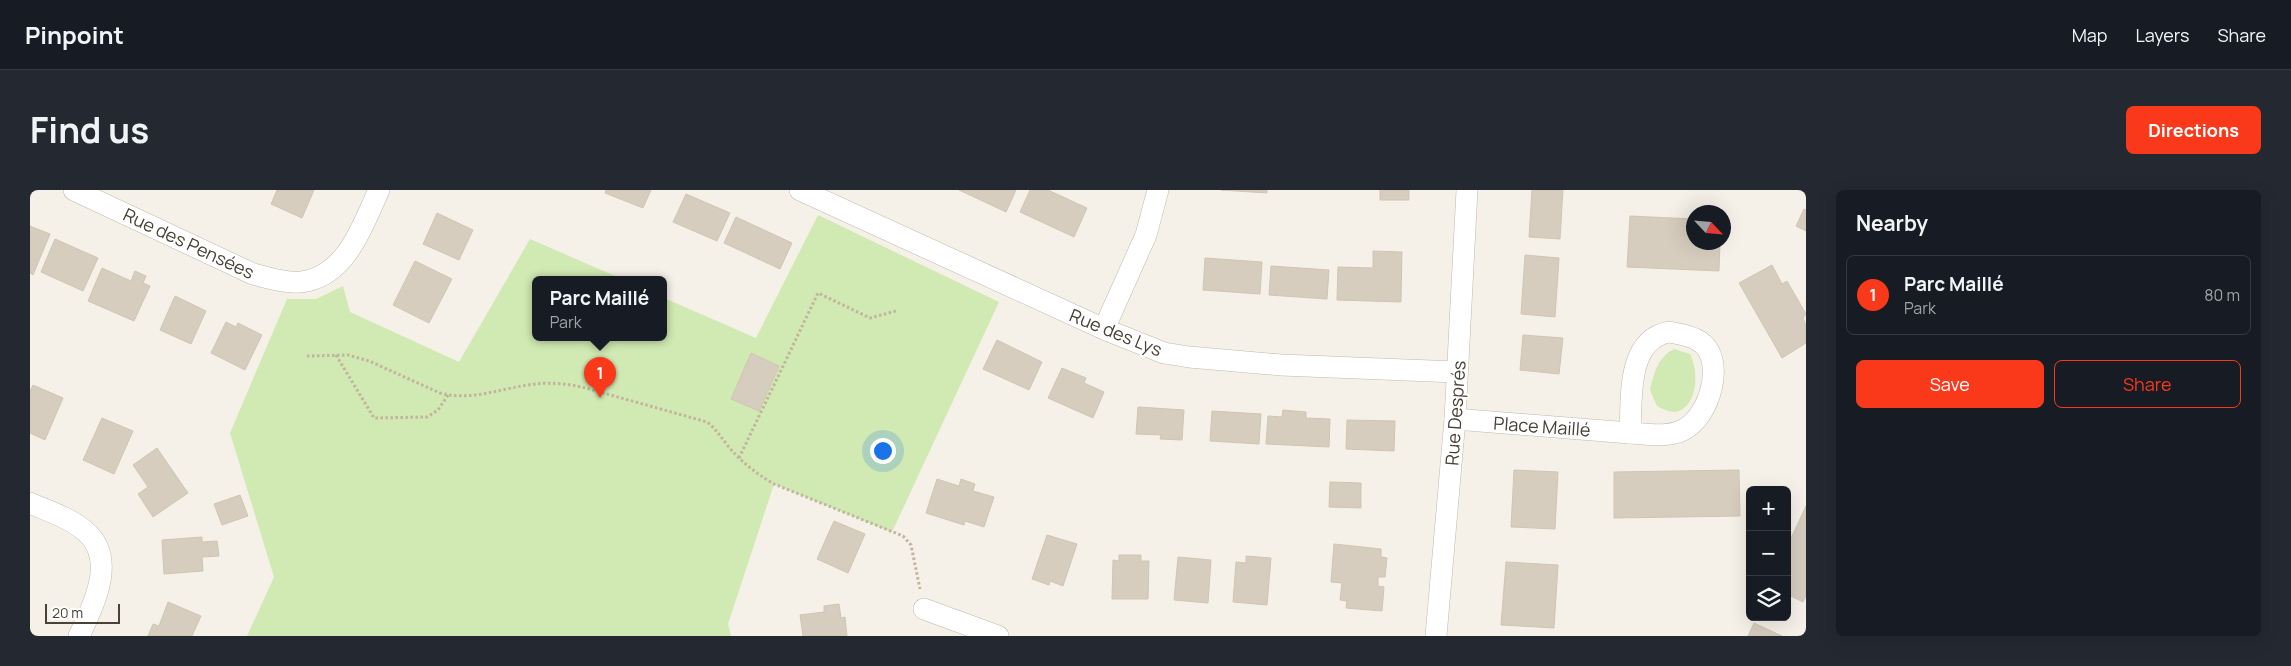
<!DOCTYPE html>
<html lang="en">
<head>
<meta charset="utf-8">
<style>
  body { margin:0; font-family:Manrope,sans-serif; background:#242831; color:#f1f3f6 }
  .controls { position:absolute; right:15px; bottom:15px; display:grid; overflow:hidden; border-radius:8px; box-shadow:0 5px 20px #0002 }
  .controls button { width:45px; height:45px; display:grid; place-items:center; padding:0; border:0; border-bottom:1px solid #363941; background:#171b24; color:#f1f3f6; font:25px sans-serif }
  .compass { position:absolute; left:1656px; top:15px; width:45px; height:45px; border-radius:50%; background:#171b24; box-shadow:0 5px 20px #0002; rotate:116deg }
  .scale { position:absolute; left:15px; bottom:12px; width:75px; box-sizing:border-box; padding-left:5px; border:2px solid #494237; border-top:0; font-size:14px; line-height:18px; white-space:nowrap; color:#494237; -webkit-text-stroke:4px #fff; paint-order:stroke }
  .you { position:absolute; left:852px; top:260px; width:18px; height:18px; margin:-12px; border:4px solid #fff; border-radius:50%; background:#1a73e8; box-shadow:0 0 0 8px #1a73e833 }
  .badge { display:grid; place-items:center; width:32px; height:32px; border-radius:50%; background:#fa391b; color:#fff; font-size:16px; font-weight:700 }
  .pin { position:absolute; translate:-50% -41px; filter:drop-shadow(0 1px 2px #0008) }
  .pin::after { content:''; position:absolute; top:26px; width:18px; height:15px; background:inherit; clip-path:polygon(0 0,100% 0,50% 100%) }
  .popup { position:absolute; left:502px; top:86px; width:135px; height:65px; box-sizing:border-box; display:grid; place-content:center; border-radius:8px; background:#171b24; filter:drop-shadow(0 1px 4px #0005); font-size:16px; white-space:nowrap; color:#9ea1a6 }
  .popup b { font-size:19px; color:#f1f3f6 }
  .popup::after { content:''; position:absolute; left:50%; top:100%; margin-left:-10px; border:10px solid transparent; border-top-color:#171b24 }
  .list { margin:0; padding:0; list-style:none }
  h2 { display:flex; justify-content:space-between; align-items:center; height:65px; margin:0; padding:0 20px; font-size:21px }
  h2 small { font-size:16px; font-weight:400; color:#9ea1a6 }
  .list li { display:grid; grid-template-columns:32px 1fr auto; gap:15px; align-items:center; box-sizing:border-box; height:80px; margin:0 10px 10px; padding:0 10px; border:1px solid #363941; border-radius:8px }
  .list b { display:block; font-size:19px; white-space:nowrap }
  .list p { margin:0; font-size:16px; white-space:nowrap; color:#9ea1a6 }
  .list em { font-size:16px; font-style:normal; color:#9ea1a6 }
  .actions { display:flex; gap:10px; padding:15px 20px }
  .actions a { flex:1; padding:11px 0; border:1px solid #fa391b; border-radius:8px; text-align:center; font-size:18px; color:#fa391b }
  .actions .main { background:#fa391b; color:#fff }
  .icon { flex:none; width:28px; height:28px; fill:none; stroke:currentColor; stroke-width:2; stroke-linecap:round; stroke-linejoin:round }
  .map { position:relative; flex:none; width:1776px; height:446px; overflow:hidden; border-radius:8px }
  header { display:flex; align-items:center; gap:30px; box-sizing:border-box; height:70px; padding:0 25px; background:#171b24; border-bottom:1px solid #363941 }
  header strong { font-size:24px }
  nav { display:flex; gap:28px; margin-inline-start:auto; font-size:18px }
  .intro { display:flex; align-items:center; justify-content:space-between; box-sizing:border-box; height:120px; padding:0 30px }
  h1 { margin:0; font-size:35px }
  .button { padding:12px 22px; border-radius:8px; background:#fa391b; color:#fff; font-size:18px; font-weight:700 }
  main { display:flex; gap:30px; padding:0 30px }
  aside { flex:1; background:#171b24; border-radius:8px; box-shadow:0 5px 20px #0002 }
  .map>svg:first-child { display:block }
</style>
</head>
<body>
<header>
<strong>Pinpoint</strong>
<nav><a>Map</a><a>Layers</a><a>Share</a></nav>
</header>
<div class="intro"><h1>Find us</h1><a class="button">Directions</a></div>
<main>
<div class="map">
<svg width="1776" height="446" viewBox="0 0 1776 446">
  <rect width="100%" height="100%" fill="#f5f1e9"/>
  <g fill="#d1e9b2">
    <polygon points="788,25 969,112 862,342 744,294 698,434 701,446 217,446 244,387 200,243 257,109 286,109 313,96 320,122 429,172 500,49 592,89 506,89 506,147 634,147 634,108 726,148"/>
    <path d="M1644 159 1660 164C1668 179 1669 213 1649 221 1642 224 1633 219 1627 216L1620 200C1624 183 1628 167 1644 159Z"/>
  </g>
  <g fill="#d6cdbf" stroke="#d1c5b2">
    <polygon points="247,0 284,0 272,28 241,14"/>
    <polygon points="576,0 621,0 613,18 575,3"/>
    <polygon points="929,0 986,0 976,22"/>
    <polygon points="1000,0 1018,0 1057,18 1044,47 990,22"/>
    <polygon points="1191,0 1237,0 1237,3"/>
    <rect x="1350" y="0" width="29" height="10"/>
    <polygon points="1502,0 1533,0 1530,49 1499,47"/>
    <polygon points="656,4 700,23 687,51 643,32"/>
    <polygon points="1774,19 1776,20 1776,41 1766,36"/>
    <polygon points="407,23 443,40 429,70 393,54"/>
    <polygon points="1600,26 1664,29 1664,52 1690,52 1689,81 1597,77"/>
    <polygon points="706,27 762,53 750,79 694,53"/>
    <polygon points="0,36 20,44 3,85 0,83"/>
    <polygon points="25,49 68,68 53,101 11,82"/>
    <polygon points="1343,61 1372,62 1371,112 1307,110 1308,77 1343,78"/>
    <polygon points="1495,65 1529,68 1525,127 1491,124"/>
    <polygon points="1175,68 1232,72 1230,104 1173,100"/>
    <polygon points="385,71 422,89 399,133 363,115"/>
    <polygon points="1742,75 1752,94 1757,91 1776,124 1773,128 1776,135 1776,153 1752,168 1709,93"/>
    <polygon points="1241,76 1299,80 1297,109 1239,105"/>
    <polygon points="72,78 101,91 105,81 116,86 113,93 120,96 104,131 58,111"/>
    <polygon points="145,106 176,121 161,154 130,140"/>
    <polygon points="196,132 206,137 208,133 232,145 215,180 181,163"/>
    <polygon points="1493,145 1533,148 1529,184 1490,180"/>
    <polygon points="967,150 1012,172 999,200 953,179"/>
    <polygon points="721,163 749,176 729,221 701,209"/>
    <polygon points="1032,178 1056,188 1054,193 1074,202 1063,228 1018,208"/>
    <polygon points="3,195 33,208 15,250 0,243 0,201"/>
    <polygon points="1108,217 1154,220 1152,250 1130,249 1131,245 1106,244"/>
    <polygon points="1253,220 1276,222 1276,228 1300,229 1299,257 1236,254 1238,226 1252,227"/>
    <polygon points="1182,221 1231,224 1229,254 1180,251"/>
    <polygon points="72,228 103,241 84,284 53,270"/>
    <polygon points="1317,230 1365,231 1364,261 1316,259"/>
    <polygon points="127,258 158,303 123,327 108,304 118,297 103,275"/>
    <polygon points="1484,280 1528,282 1525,339 1481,337"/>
    <polygon points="1709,280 1710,326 1584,328 1584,282"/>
    <polygon points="907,289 929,296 931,289 945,294 943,301 964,307 954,337 935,331 934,335 896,323"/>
    <polygon points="1300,292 1331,293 1331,318 1299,317"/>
    <polygon points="210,305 218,326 192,335 184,314"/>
    <polygon points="1776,316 1776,406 1773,412 1757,404 1757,357"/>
    <polygon points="804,331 835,344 818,383 787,369"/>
    <polygon points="1017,345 1047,354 1033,396 1020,391 1019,395 1002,389"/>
    <polygon points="172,347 172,352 187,351 189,366 172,367 173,381 134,384 132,350"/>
    <polygon points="1304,354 1351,359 1351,367 1357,368 1355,387 1348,387 1348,396 1354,397 1352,421 1316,418 1317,411 1310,410 1312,393 1301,392"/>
    <polygon points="1089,365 1111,365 1111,371 1119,371 1118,409 1082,409 1083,370 1089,371"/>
    <polygon points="1216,366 1241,368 1237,415 1203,412 1206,372 1216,373"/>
    <polygon points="1148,367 1181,370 1178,413 1144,410"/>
    <polygon points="1476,372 1528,375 1524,438 1471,435"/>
    <polygon points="138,412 171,426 162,446 118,446 123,434 129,436"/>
    <polygon points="809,414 811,428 815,427 817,446 773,446 770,425 794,422 794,416"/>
    <polygon points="1724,433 1752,446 1718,446"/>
  </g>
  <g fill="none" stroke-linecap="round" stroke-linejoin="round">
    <g stroke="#c0b9ac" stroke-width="22">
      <g id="street">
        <path d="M44 0 223 84C239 88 260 95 277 91 318 82 333 34 349 0"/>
        <polyline points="770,0 1074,139 1134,163 1159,167 1251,175 1427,182"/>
        <polyline points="1074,139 1116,45 1128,0"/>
        <path d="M1639 142C1649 144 1660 145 1669 151 1697 168 1680 227 1653 240 1637 248 1617 244 1600 243 1602 209 1596 150 1639 142Z"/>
        <polyline points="1425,229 1600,243"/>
        <path d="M0 313C18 321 40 328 55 341 88 369 63 416 49 446"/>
        <polyline points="894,419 968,446"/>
        <polyline points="1406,446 1425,229 1437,0"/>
      </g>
    </g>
    <g stroke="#c2b49d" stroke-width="3" stroke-dasharray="2.5 2.5" stroke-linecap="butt">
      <polyline points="306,165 344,228 397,227 408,220 418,205"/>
      <path d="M277 166 318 165 339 171 410 203C443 212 473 197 506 194 521 192 537 194 552 197L677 232C686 239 691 247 698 256 711 272 727 284 744 294L873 346 881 355 890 399"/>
      <polyline points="709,268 788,103 840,128 866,121"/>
    </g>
    <use href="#street" stroke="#fff" stroke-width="21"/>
  </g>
  <g text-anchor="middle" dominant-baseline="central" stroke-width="4.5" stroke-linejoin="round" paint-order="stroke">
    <g font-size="18" fill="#494237" stroke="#fff">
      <text transform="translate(159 53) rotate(25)">Rue des Pensées</text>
      <text transform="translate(1086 142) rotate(22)">Rue des Lys</text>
      <text transform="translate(1425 223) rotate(-86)">Rue Després</text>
      <text transform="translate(1512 236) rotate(4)">Place Maillé</text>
    </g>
  </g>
</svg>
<div class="controls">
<button>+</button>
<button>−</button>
<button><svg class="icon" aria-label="layers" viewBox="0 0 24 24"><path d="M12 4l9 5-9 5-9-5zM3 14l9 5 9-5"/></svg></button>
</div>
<svg class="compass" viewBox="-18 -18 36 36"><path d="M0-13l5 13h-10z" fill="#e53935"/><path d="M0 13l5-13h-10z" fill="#9ea1a6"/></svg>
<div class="scale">20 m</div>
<div class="you"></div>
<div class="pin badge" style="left:570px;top:208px">1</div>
<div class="popup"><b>Parc Maillé</b>Park</div>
</div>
<aside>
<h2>Nearby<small></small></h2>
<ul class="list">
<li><span class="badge">1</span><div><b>Parc Maillé</b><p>Park</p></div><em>80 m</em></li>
</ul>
<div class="actions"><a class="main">Save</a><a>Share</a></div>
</aside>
</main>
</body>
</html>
